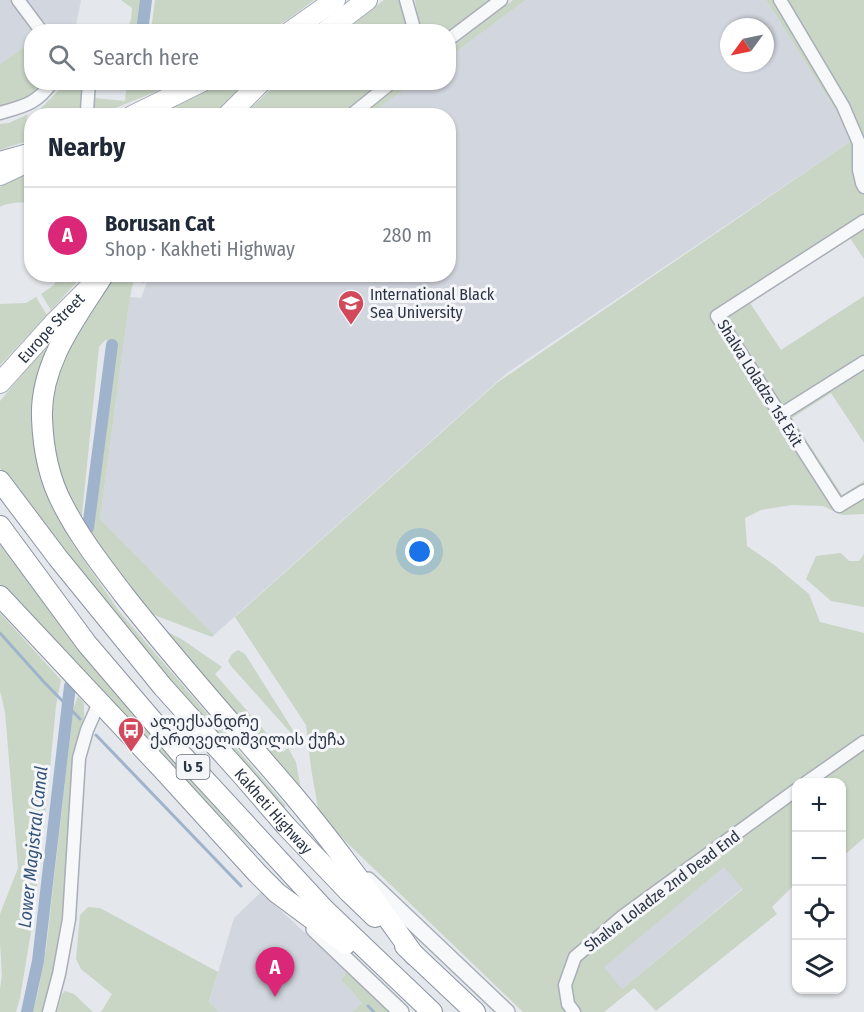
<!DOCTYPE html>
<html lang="en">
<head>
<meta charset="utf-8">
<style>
  body { margin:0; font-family:"Fira Sans Condensed","Noto Sans Georgian",sans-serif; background:#f2f2f3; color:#1f2937 }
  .controls { position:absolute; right:18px; bottom:18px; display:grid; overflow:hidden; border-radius:12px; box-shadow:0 2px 4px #0004 }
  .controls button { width:54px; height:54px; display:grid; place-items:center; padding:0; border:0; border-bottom:2px solid #e0e1e3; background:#fff; color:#1f2937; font:30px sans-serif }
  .compass { position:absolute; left:720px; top:18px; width:54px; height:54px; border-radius:50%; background:#fff; box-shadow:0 2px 4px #0004; rotate:237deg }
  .you { position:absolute; left:420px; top:552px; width:21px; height:21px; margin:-15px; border:4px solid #fff; border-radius:50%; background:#1a73e8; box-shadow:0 0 0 9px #1a73e833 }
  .badge { display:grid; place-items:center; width:39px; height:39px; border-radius:50%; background:#db2777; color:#fff; font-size:20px; font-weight:700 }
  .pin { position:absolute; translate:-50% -50px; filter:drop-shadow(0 2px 3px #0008) }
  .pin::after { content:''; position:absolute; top:32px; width:21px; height:18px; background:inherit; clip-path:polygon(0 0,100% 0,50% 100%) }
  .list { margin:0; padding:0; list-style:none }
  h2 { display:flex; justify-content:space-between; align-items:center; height:78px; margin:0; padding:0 24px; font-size:26px }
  h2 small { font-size:20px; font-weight:400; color:#747a83 }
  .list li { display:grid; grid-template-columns:39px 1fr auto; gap:18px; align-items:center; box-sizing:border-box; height:96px; padding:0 24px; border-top:2px solid #e0e1e3 }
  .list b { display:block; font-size:22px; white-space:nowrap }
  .list p { margin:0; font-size:20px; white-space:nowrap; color:#747a83 }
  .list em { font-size:20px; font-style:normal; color:#747a83 }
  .icon { flex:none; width:33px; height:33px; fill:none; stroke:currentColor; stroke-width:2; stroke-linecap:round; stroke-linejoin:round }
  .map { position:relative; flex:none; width:864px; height:1012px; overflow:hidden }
  .search { position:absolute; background:#fff; box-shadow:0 2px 4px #0004; left:24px; top:24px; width:432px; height:66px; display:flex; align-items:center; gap:15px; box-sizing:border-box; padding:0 21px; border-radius:24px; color:#747a83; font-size:22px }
  .panel { position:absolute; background:#fff; box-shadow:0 2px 4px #0004; left:24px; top:108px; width:432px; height:174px; border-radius:24px }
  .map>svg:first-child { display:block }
</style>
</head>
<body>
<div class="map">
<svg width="864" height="1012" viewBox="0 0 864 1012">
  <rect width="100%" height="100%" fill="#e4e7ec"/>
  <g fill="#d2d6de" fill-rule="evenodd">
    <polygon points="0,0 81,0 75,31 32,32 31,42 0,64"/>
    <path d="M526 0H766L854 139 507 373 214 635 100 519 130 297 141 298 148 279 154 275 448 274V116L369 115 413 83 448 82 449 57ZM729 27H765V63H729Z"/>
    <polygon points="725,866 743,888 622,989 603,967"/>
    <polygon points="261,892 347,972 341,980 362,1003 352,1012 219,1012 209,1003 234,918"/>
  </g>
  <g fill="#c9d6c5" fill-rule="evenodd">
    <polygon points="121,0 142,0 138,31 127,31 131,19 132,8"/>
    <polygon points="155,0 314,0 287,20 268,31 151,31"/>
    <polygon points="384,0 399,0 409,31 344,32"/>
    <polygon points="415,0 489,0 447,32 421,31 419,28"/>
    <polygon points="513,0 526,0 449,57 449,49"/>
    <polygon points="766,0 778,0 838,106 855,141 864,191 864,220 714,315 839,510 864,495 864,514 842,515 823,506 792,505 761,510 745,518 747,546 773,564 809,594 820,622 864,633 864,738 801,782 796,782 796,786 618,911 571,955 567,1012 523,1012 344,840 319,814 311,768 306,725 235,617 498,382 854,139"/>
    <polygon points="783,0 864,0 864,182 863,146"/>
    <polygon points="31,42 32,82 38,83 33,94 24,101 0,108 0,64"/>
    <polygon points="66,83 83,83 84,95 77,115 38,116 41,108"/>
    <polygon points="127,83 177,83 98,115 92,116 94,98 125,101"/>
    <polygon points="221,83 252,83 218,115 154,116"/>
    <polygon points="278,83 278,82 381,83 339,115 243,115"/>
    <polygon points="403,83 413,83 369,115 360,116"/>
    <polygon points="28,114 25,126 24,142 0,150 0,124 9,123"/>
    <path d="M31 171V203C21 202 9 202 0 207V187Z"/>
    <polygon points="864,225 864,259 850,238 750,303 781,350 864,296 864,358 782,410 722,316"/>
    <polygon points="59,275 83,275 51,310 41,294 54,285"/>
    <polygon points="115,275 137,275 134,279 130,297 100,519 214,635 212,637 149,613 91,537 115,343 105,340 99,347 81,524 55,467 51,408 54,382 64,356"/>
    <polygon points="36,297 47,315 0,365 0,304 26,303"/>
    <polygon points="47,345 36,390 34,432 43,483 72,543 119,611 286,806 281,809 111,614 38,521 0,468 0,401"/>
    <polygon points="864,365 864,443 831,393 792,418 842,495 864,481 864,487 840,501 785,415"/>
    <polygon points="0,545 85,657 261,859 0,584"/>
    <polygon points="841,553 849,561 859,561 864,554 864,607 831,601 806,579 816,556"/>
    <polygon points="0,613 61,680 56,706 47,798 32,926 20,998 16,1012 0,1012 0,989 2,975 0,942 0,914 18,868 5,712 0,691"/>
    <polygon points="153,624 183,640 222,667 215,674 283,752 288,748 296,762 302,795"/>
    <polygon points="238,650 245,654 296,735 290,732 231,666 228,661 232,654"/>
    <polygon points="78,696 84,703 84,718 79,746 67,885 59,954 45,1012 33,1012 37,997 46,950 73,710"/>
    <polygon points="864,746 864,838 842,857 842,782 815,782"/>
    <path d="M796 796V883L772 907 777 914 656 1011 634 988 604 1012H581L573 1001 571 983 580 958 611 932 728 848ZM724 867 743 889 622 989 604 967Z"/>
    <polygon points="88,907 100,908 218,972 209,1002 219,1012 101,1012 112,994 81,969 76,959 80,915"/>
    <polygon points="347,972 389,1012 352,1012 362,1003 341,980"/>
    <polygon points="65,991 74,994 93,1012 57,1012 62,994"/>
  </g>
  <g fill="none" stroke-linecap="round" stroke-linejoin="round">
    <g stroke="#9fb4cc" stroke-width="3">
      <polyline points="0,633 43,681 80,719"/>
      <polyline points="96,735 241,886"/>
      <polyline points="368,1006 374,1012"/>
    </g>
    <g stroke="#9fb4cc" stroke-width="12">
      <polyline points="142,32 146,0"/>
      <polyline points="88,528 112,345"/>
      <polyline points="27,1012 38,961 70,686"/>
    </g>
    <g stroke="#a9aeb7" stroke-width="15">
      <g id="minor">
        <polyline points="18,0 42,32"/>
        <polyline points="406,0 415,32"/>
        <polyline points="780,0 843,106 859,143 859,170 862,183 864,187"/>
        <polyline points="448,40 501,0"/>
        <path d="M0 113C24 106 37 104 52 82"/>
        <polyline points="84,116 87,110 89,82"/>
        <polyline points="350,116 392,82"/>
        <polyline points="864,221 717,316 839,506 864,491"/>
        <polyline points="143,275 143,274"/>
        <polyline points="780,415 864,362"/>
        <polyline points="807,782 864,742"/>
        <polyline points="49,1012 59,974 69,919 79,758 87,730 99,703"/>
        <polyline points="574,1012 568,1004 565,985 575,957 623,916 796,790"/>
      </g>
    </g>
    <g stroke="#a9aeb7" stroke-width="18">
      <g id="tertiary">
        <polyline points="368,880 507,1012"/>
        <polyline points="314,929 401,1012"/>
      </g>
    </g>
    <g stroke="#a3abb8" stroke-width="22">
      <g id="primary">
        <polyline points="290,32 335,0"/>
        <polyline points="325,32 367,0"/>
        <polyline points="132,116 201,82"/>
        <polyline points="227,116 261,82"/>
        <polyline points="0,175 32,160"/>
        <path id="s1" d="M0 383 55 322 92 285"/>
      </g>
    </g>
    <g stroke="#8b94a3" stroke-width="22">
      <g id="trunk">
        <polyline points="0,162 32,153"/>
        <path d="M104 274C76 318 40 363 42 418 43 447 49 479 63 505 80 538 102 566 124 595 178 664 237 729 294 796 337 847 375 901 414 955"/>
        <path id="s2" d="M0 481 58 558 163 687 242 775 286 826 349 892 375 917"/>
        <polyline points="0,526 87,644 181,754 324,909 432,1012"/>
        <polyline points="0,596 164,771 257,873 277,893 346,944"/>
        <polyline points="405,946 475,1012"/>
      </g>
    </g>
    <use href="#minor" stroke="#f7f8fa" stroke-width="12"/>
    <use href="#tertiary" stroke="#f7f8fa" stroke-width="15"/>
    <use href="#primary" stroke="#fff" stroke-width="20"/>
    <use href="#trunk" stroke="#fff" stroke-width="20"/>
  </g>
  <defs>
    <g id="university-pin" transform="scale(1.35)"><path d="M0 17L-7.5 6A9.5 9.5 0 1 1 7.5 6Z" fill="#d1495b" stroke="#f4f6f9"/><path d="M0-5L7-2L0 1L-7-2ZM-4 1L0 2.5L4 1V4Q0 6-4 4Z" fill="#fff"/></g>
    <g id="bus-pin" transform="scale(1.35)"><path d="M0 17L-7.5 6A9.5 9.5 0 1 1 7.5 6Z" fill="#d1495b" stroke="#f4f6f9"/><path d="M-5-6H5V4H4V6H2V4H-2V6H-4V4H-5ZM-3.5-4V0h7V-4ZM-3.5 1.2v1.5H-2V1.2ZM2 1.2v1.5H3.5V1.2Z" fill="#fff"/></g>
  </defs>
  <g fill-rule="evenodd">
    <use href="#university-pin" x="351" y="303"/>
    <use href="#bus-pin" x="131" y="730"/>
  </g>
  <g text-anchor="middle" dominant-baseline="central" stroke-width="6" stroke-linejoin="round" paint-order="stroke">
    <rect fill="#f4f6f9" stroke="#676e7b" stroke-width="1.5" x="176.5" y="755" width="33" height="24" rx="4.5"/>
    <g font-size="15" font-weight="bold" fill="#2b3445">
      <text x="193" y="767">ს 5</text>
    </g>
    <g font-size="16" fill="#2b3445" stroke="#f4f6f9" text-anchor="start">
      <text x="370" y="294">International Black<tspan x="370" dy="18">Sea University</tspan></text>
      <text x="150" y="721">ალექსანდრე<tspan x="150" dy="18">ქართველიშვილის ქუჩა</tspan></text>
    </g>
    <g font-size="16" fill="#2b3445" stroke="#f4f6f9">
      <text stroke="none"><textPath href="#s1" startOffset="75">Europe Street</textPath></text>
      <text transform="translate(760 383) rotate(58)">Shalva Loladze 1st Exit</text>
      <text stroke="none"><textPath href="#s2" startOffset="429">Kakheti Highway</textPath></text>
      <text transform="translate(662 891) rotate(-37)">Shalva Loladze 2nd Dead End</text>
    </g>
    <g font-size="18" font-style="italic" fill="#34527a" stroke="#f4f6f9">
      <text transform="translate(33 847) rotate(-84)">Lower Magistral Canal</text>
    </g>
  </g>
</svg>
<div class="controls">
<button>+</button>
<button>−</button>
<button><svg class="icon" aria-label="locate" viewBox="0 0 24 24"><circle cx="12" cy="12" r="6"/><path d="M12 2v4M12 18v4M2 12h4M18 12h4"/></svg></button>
<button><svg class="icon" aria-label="layers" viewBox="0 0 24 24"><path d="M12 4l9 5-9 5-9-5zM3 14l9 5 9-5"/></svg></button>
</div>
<svg class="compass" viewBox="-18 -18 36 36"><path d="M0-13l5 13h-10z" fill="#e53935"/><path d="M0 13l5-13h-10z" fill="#747a83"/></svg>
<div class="you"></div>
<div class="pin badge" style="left:275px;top:997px">A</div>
<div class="search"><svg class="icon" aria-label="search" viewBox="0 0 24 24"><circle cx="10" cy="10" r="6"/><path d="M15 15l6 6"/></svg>Search here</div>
<section class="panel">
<h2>Nearby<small></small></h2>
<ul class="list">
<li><span class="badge">A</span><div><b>Borusan Cat</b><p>Shop · Kakheti Highway</p></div><em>280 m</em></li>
</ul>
</section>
</div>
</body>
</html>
